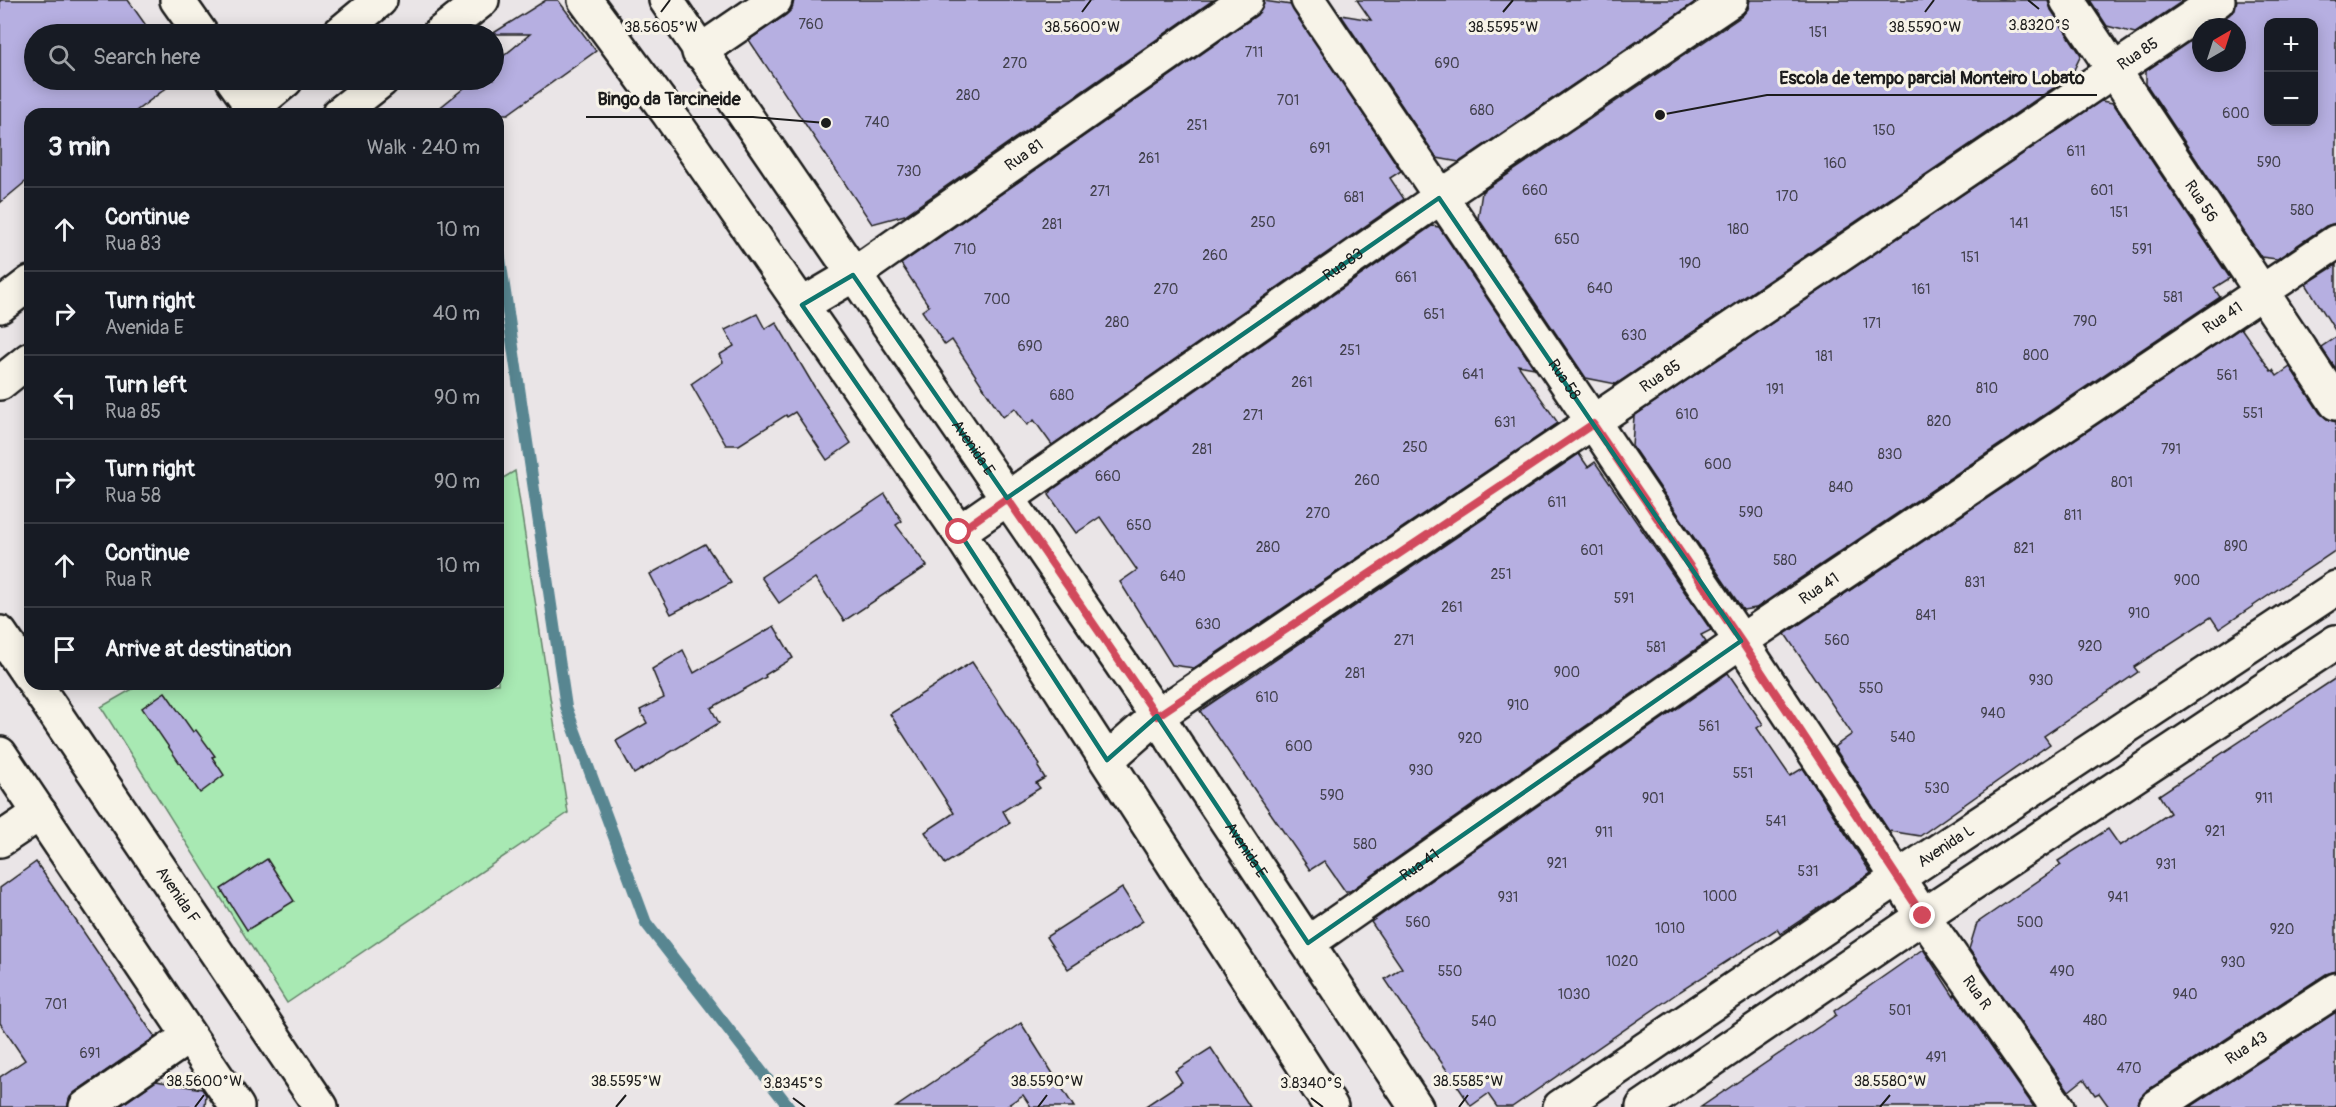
<!DOCTYPE html>
<html lang="en">
<head>
<meta charset="utf-8">
<style>
  body { margin:0; font-family:Pangolin,sans-serif; background:#242831; color:#f1f3f6 }
  .controls { position:absolute; right:18px; top:18px; display:grid; overflow:hidden; border-radius:12px; box-shadow:0 3px 15px #0003 }
  .controls button { width:54px; height:54px; display:grid; place-items:center; padding:0; border:0; border-bottom:2px solid #363941; background:#171b24; color:#f1f3f6; font:30px sans-serif }
  .compass { position:absolute; left:2192px; top:18px; width:54px; height:54px; border-radius:50%; background:#171b24; box-shadow:0 3px 15px #0003; rotate:39deg }
  .stop { position:absolute; width:18px; height:18px; margin:-14px; border:4px solid #d1495b; border-radius:50%; background:#fff }
  .stop.end { background:#d1495b; border-color:#fff; box-shadow:0 2px 6px #0008 }
  .list { margin:0; padding:0; list-style:none }
  h2 { display:flex; justify-content:space-between; align-items:center; height:78px; margin:0; padding:0 24px; font-size:26px }
  h2 small { font-size:20px; font-weight:400; color:#9ea1a6 }
  .list li { display:grid; grid-template-columns:39px 1fr auto; gap:18px; align-items:center; box-sizing:border-box; height:84px; padding:0 24px; border-top:2px solid #363941 }
  .list b { display:block; font-size:22px; white-space:nowrap }
  .list p { margin:0; font-size:20px; white-space:nowrap; color:#9ea1a6 }
  .list em { font-size:20px; font-style:normal; color:#9ea1a6 }
  .icon { flex:none; width:33px; height:33px; fill:none; stroke:currentColor; stroke-width:2; stroke-linecap:round; stroke-linejoin:round }
  .map { position:relative; flex:none; width:2336px; height:1107px; overflow:hidden }
  .search { position:absolute; background:#171b24; box-shadow:0 3px 15px #0003; left:24px; top:24px; width:480px; height:66px; display:flex; align-items:center; gap:15px; box-sizing:border-box; padding:0 21px; border-radius:33px; color:#9ea1a6; font-size:22px }
  .panel { position:absolute; background:#171b24; box-shadow:0 3px 15px #0003; left:24px; top:108px; width:480px; height:582px; border-radius:18px }
  .map>svg:first-child { display:block }
</style>
</head>
<body>
<div class="map">
<svg width="2336" height="1107" viewBox="0 0 2336 1107">
  <rect width="100%" height="100%" fill="#eae5e7"/>
  <filter id="ink" filterUnits="userSpaceOnUse"><feTurbulence type="fractalNoise" baseFrequency=".0167" numOctaves="2"/><feDisplacementMap in="SourceGraphic" scale="12" xChannelSelector="R" yChannelSelector="G"/><feConvolveMatrix kernelMatrix="1 2 1 2 8 2 1 2 1" color-interpolation-filters="sRGB"/></filter>
  <g filter="url(#ink)">
    <polygon fill="#a8e9b3" stroke="#628268" stroke-width="1.5" points="515,471 568,813 287,1003 101,707 141,684 498,684 498,481"/>
    <g fill="none" stroke-linecap="round" stroke-linejoin="round">
      <polyline stroke="#588691" stroke-width="12" points="498,245 566,707 646,923 789,1107"/>
    </g>
    <g fill="#b6afe1" stroke="#1c1c1c" stroke-width="1.5" fill-rule="evenodd">
      <polygon points="0,0 128,0 152,34 34,34 34,80 177,80 132,114 30,114 30,178 0,203"/>
      <polygon points="546,0 558,0 596,51 508,114 432,114 474,80 494,80 494,64 530,34 492,34"/>
      <polygon points="794,0 1213,0 905,215 872,224 749,40 786,15 792,9"/>
      <polygon points="1357,0 1698,0 1459,162 1437,158 1341,15 1371,20"/>
      <polygon points="1750,0 2048,0 2051,10 2081,55 2071,76 1616,384 1586,378 1478,218 1482,192 1742,16 1748,9"/>
      <polygon points="2090,0 2184,0 2135,33 2107,26"/>
      <path d="M2237 0H2336V223L2326 226 2277 259 2261 257 2146 84V71L2201 34V63H2237V27H2212L2229 15 2235 9ZM2268 22H2313V122H2268Z"/>
      <polygon points="1264,1 1291,5 1401,171 1390,178 1404,199 1052,445 1034,420 1027,425 1015,408 1003,417 952,340 945,345 922,311 929,306 901,264 1257,15"/>
      <polygon points="2101,101 2113,103 2230,278 2214,288 2220,297 1756,608 1743,610 1632,446 1634,416"/>
      <polygon points="1432,226 1439,227 1534,368 1518,365 1558,423 1194,668 1172,665 1120,582 1137,570 1100,517 1076,533 1049,495 1052,490"/>
      <polygon points="2336,265 2336,332 2306,284"/>
      <polygon points="757,314 765,329 776,322 815,388 851,443 827,460 795,412 787,417 786,415 739,445 726,445 691,384 723,362 719,355 734,346 725,330"/>
      <polygon points="2241,328 2271,371 2273,370 2277,376 2290,367 2320,413 2327,419 2336,422 2336,550 2219,629 2211,617 2134,667 2138,672 2044,736 2050,744 1920,836 1889,831 1834,747 1852,734 1785,634"/>
      <polygon points="2336,337 2336,369 2321,347"/>
      <polygon points="1579,454 1588,467 1595,462 1711,630 1701,635 1706,642 1350,891 1345,891 1324,861 1310,870 1200,711"/>
      <polygon points="885,494 902,521 896,525 927,566 844,621 815,578 779,603 761,577"/>
      <polygon points="705,544 731,583 671,614 650,574"/>
      <polygon points="774,626 793,658 765,675 766,677 711,708 719,723 634,774 616,741 647,723 640,710 664,698 652,669 683,650 694,673"/>
      <polygon points="972,662 1040,765 1038,767 1045,778 1036,783 1040,788 1003,811 1010,823 945,864 925,832 954,813 890,714"/>
      <polygon points="1728,673 1763,724 1757,728 1790,776 1803,768 1871,873 1780,934 1777,929 1679,992 1512,1107 1497,1107 1488,1094 1471,1106 1385,979 1402,968 1371,922"/>
      <polygon points="2336,678 2336,971 2326,974 2146,1091 2140,1098 2137,1107 2109,1107 2099,1093 2095,1095 2084,1079 2069,1091 1969,949 1977,923 2061,865 2058,861 2108,829 2120,846 2170,813 2159,795"/>
      <polygon points="165,692 193,732 196,730 215,756 212,757 224,775 200,793 142,708"/>
      <polygon points="267,859 294,901 247,930 221,889"/>
      <polygon points="36,862 155,1037 75,1092 69,1098 68,1107 0,1107 0,1077 25,1060 0,1023 0,888"/>
      <polygon points="1122,888 1143,921 1068,969 1046,937"/>
      <polygon points="1923,949 1954,997 1955,994 2034,1107 1701,1107 1836,1015 1834,1011"/>
      <polygon points="2336,1012 2336,1107 2190,1107"/>
      <polygon points="1021,1023 1074,1107 1031,1107 1023,1095 1005,1107 896,1107"/>
      <polygon points="1211,1048 1250,1107 1144,1107 1182,1082 1175,1071"/>
      <polygon points="156,1081 202,1089 206,1095 205,1107 119,1107"/>
    </g>
    <g fill="none" stroke-linecap="round" stroke-linejoin="round">
      <g stroke="#1c1c1c" stroke-width="38">
        <g id="minor">
          <polyline points="177,0 201,34"/>
          <path id="s1" d="M1308 0 1741 641 1923 916 2057 1107"/>
          <path id="s2" d="M2067 0 2336 403"/>
          <polyline points="699,52 775,0"/>
          <polyline points="233,80 253,108"/>
          <path id="s3" d="M802 305 853 275 1246 0"/>
          <path id="s4" d="M959 532 1439 198 1731 0"/>
          <path id="s5" d="M1107 760 1157 716 2218 0"/>
          <polyline points="0,840 40,813"/>
          <path id="s6" d="M1308 943 1741 641 2336 242"/>
          <polyline points="86,1107 188,1037"/>
          <path id="s7" d="M2156 1107 2336 990"/>
        </g>
      </g>
      <g stroke="#1c1c1c" stroke-width="38">
        <g id="tertiary">
          <polyline points="585,0 669,114 959,532 1331,1107"/>
          <path id="s8" d="M666 0 1157 716 1416 1107"/>
          <polyline points="0,633 30,677"/>
          <path id="s9" d="M35 684 321 1107"/>
          <polyline points="0,754 237,1107"/>
          <path id="s10" d="M1560 1107 1899 877 2336 588"/>
          <polyline points="1643,1107 1923,916 2336,642"/>
        </g>
      </g>
      <g stroke="#1c1c1c" stroke-width="38">
        <g id="primary">
          <polyline points="339,34 380,0"/>
          <polyline points="439,34 482,0"/>
          <polyline points="245,114 286,80"/>
          <polyline points="339,114 382,80"/>
          <polyline points="0,306 30,283"/>
          <polyline points="0,383 30,359"/>
        </g>
      </g>
      <use href="#minor" stroke="#f7f3e8" stroke-width="33"/>
      <use href="#tertiary" stroke="#f7f3e8" stroke-width="33"/>
      <use href="#primary" stroke="#f7f3e8" stroke-width="33"/>
    </g>
  </g>
  <g fill="none" stroke-linecap="round" stroke-linejoin="round" filter="url(#ink)">
    <polyline stroke="#d1495b" stroke-width="8" points="959,532 1007,498 1157,716 1593,424 1741,641 1923,916"/>
  </g>
  <path fill="none" stroke="#0f766e" stroke-width="4.5" stroke-linejoin="round" d="M1439 198 1741 641 1308 943 1157 716 1107 760 959 532 802 305 853 275 1007 498Z"/>
  <path fill="none" stroke="#1c1c1c" stroke-width="2" d="M2028 0 2039 9M661 12 670 0M1082 12 1091 0M1503 12 1513 0M1925 12 1934 0M793 1098 805 1107M1311 1098 1323 1107M195 1107 204 1095M616 1107 626 1095M1038 1107 1047 1095M1459 1107 1468 1095M1880 1107 1890 1095"/>
  <g text-anchor="middle" dominant-baseline="central" stroke-width="6" stroke-linejoin="round" paint-order="stroke">
    <g font-size="14" fill="#42414d">
      <text x="811" y="24">760</text>
      <text x="1818" y="32">151</text>
      <text x="1254" y="52">711</text>
      <text x="1015" y="63">270</text>
      <text x="1447" y="63">690</text>
      <text x="968" y="95">280</text>
      <text x="1288" y="100">701</text>
      <text x="1482" y="110">680</text>
      <text x="2236" y="113">600</text>
      <text x="877" y="122">740</text>
      <text x="1197" y="125">251</text>
      <text x="1884" y="130">150</text>
      <text x="1320" y="148">691</text>
      <text x="2076" y="151">611</text>
      <text x="1149" y="158">261</text>
      <text x="2269" y="162">590</text>
      <text x="1835" y="163">160</text>
      <text x="909" y="171">730</text>
      <text x="1535" y="190">660</text>
      <text x="2102" y="190">601</text>
      <text x="1100" y="191">271</text>
      <text x="1787" y="196">170</text>
      <text x="1354" y="197">681</text>
      <text x="2302" y="210">580</text>
      <text x="2119" y="212">151</text>
      <text x="1263" y="222">250</text>
      <text x="2019" y="223">141</text>
      <text x="1052" y="224">281</text>
      <text x="1738" y="229">180</text>
      <text x="1567" y="239">650</text>
      <text x="965" y="249">710</text>
      <text x="2142" y="249">591</text>
      <text x="1215" y="255">260</text>
      <text x="1970" y="257">151</text>
      <text x="1690" y="263">190</text>
      <text x="1406" y="277">661</text>
      <text x="1600" y="288">640</text>
      <text x="1166" y="289">270</text>
      <text x="1921" y="289">161</text>
      <text x="2173" y="297">581</text>
      <text x="997" y="299">700</text>
      <text x="1434" y="314">651</text>
      <text x="2085" y="321">790</text>
      <text x="1117" y="322">280</text>
      <text x="1872" y="323">171</text>
      <text x="1634" y="335">630</text>
      <text x="1030" y="346">690</text>
      <text x="1350" y="350">251</text>
      <text x="2036" y="355">800</text>
      <text x="1824" y="356">181</text>
      <text x="1473" y="374">641</text>
      <text x="2227" y="375">561</text>
      <text x="1302" y="382">261</text>
      <text x="1987" y="388">810</text>
      <text x="1775" y="389">191</text>
      <text x="1062" y="395">680</text>
      <text x="2253" y="413">551</text>
      <text x="1687" y="414">610</text>
      <text x="1253" y="415">271</text>
      <text x="1939" y="421">820</text>
      <text x="1505" y="422">631</text>
      <text x="1415" y="447">250</text>
      <text x="1202" y="449">281</text>
      <text x="2171" y="449">791</text>
      <text x="1890" y="454">830</text>
      <text x="1718" y="464">600</text>
      <text x="1108" y="476">660</text>
      <text x="1367" y="480">260</text>
      <text x="2122" y="482">801</text>
      <text x="1841" y="487">840</text>
      <text x="1557" y="502">611</text>
      <text x="1751" y="512">590</text>
      <text x="1318" y="513">270</text>
      <text x="2073" y="515">811</text>
      <text x="1139" y="525">650</text>
      <text x="2236" y="546">890</text>
      <text x="1268" y="547">280</text>
      <text x="2024" y="548">821</text>
      <text x="1592" y="550">601</text>
      <text x="1785" y="560">580</text>
      <text x="1501" y="574">251</text>
      <text x="1173" y="576">640</text>
      <text x="2187" y="580">900</text>
      <text x="1975" y="582">831</text>
      <text x="1624" y="598">591</text>
      <text x="1452" y="607">261</text>
      <text x="2139" y="613">910</text>
      <text x="1926" y="615">841</text>
      <text x="1208" y="624">630</text>
      <text x="1404" y="640">271</text>
      <text x="1837" y="640">560</text>
      <text x="2090" y="646">920</text>
      <text x="1656" y="647">581</text>
      <text x="1567" y="672">900</text>
      <text x="1355" y="673">281</text>
      <text x="2041" y="680">930</text>
      <text x="1871" y="688">550</text>
      <text x="1267" y="697">610</text>
      <text x="1518" y="705">910</text>
      <text x="1993" y="713">940</text>
      <text x="1709" y="726">561</text>
      <text x="1903" y="737">540</text>
      <text x="1470" y="738">920</text>
      <text x="1299" y="746">600</text>
      <text x="1421" y="770">930</text>
      <text x="1743" y="773">551</text>
      <text x="1937" y="788">530</text>
      <text x="1332" y="795">590</text>
      <text x="1653" y="798">901</text>
      <text x="2264" y="798">911</text>
      <text x="1776" y="821">541</text>
      <text x="2215" y="831">921</text>
      <text x="1604" y="832">911</text>
      <text x="1365" y="844">580</text>
      <text x="1557" y="863">921</text>
      <text x="2166" y="864">931</text>
      <text x="1808" y="871">531</text>
      <text x="1720" y="896">1000</text>
      <text x="1508" y="897">931</text>
      <text x="2118" y="897">941</text>
      <text x="1418" y="922">560</text>
      <text x="2030" y="922">500</text>
      <text x="1670" y="928">1010</text>
      <text x="2282" y="929">920</text>
      <text x="1622" y="961">1020</text>
      <text x="2233" y="962">930</text>
      <text x="1450" y="971">550</text>
      <text x="2062" y="971">490</text>
      <text x="1574" y="994">1030</text>
      <text x="2185" y="994">940</text>
      <text x="56" y="1004">701</text>
      <text x="1900" y="1010">501</text>
      <text x="2095" y="1020">480</text>
      <text x="1484" y="1021">540</text>
      <text x="90" y="1053">691</text>
      <text x="1936" y="1057">491</text>
      <text x="2129" y="1068">470</text>
    </g>
    <g font-size="16" fill="#1c1c1c" stroke="#f7f3e8">
      <text stroke="none"><textPath href="#s5" startOffset="1250">Rua 85</textPath></text>
      <text stroke="none"><textPath href="#s3" startOffset="268">Rua 81</textPath></text>
      <text stroke="none"><textPath href="#s2" startOffset="242">Rua 56</textPath></text>
      <text stroke="none"><textPath href="#s4" startOffset="468">Rua 83</textPath></text>
      <text stroke="none"><textPath href="#s6" startOffset="1108">Rua 41</textPath></text>
      <text stroke="none"><textPath href="#s5" startOffset="674">Rua 85</textPath></text>
      <text stroke="none"><textPath href="#s1" startOffset="458">Rua 58</textPath></text>
      <text stroke="none"><textPath href="#s8" startOffset="543">Avenida E</textPath></text>
      <text stroke="none"><textPath href="#s6" startOffset="622">Rua 41</textPath></text>
      <text stroke="none"><textPath href="#s10" startOffset="466">Avenida L</textPath></text>
      <text stroke="none"><textPath href="#s8" startOffset="1029">Avenida E</textPath></text>
      <text stroke="none"><textPath href="#s6" startOffset="136">Rua 41</textPath></text>
      <text stroke="none"><textPath href="#s9" startOffset="255">Avenida F</textPath></text>
      <text stroke="none"><textPath href="#s1" startOffset="1197">Rua R</textPath></text>
      <text stroke="none"><textPath href="#s7" startOffset="108">Rua 43</textPath></text>
    </g>
  </g>
  <g font-size="15" text-anchor="middle" fill="#1c1c1c" stroke="#f7f3e8" stroke-width="6" stroke-linejoin="round" paint-order="stroke">
    <text x="2039" y="30">3.8320°S</text>
    <text x="661" y="32">38.5605°W</text>
    <text x="1082" y="32">38.5600°W</text>
    <text x="1925" y="32">38.5590°W</text>
    <text x="1503" y="32">38.5595°W</text>
    <text x="204" y="1086">38.5600°W</text>
    <text x="626" y="1086">38.5595°W</text>
    <text x="1047" y="1086">38.5590°W</text>
    <text x="1468" y="1086">38.5585°W</text>
    <text x="1890" y="1086">38.5580°W</text>
    <text x="793" y="1088">3.8345°S</text>
    <text x="1311" y="1088">3.8340°S</text>
  </g>
  <path fill="none" stroke="#1c1c1c" stroke-width="2" d="M1660 115L1767 95H2097M826 123L753 117H586"/>
  <g fill="#1c1c1c" stroke="#f7f3e8" stroke-width="2">
    <circle cx="1660" cy="115" r="6"/>
    <circle cx="826" cy="123" r="6"/>
  </g>
  <g font-size="18" text-anchor="middle" font-weight="bold" fill="#1c1c1c" stroke="#f7f3e8" stroke-width="6" stroke-linejoin="round" paint-order="stroke">
    <text x="1932" y="84">Escola de tempo parcial Monteiro Lobato</text>
    <text x="669" y="105">Bingo da Tarcineide</text>
  </g>
</svg>
<div class="controls">
<button>+</button>
<button>−</button>
</div>
<svg class="compass" viewBox="-18 -18 36 36"><path d="M0-13l5 13h-10z" fill="#e53935"/><path d="M0 13l5-13h-10z" fill="#9ea1a6"/></svg>
<div class="stop" style="left:959px;top:532px"></div>
<div class="stop end" style="left:1923px;top:916px"></div>
<div class="search"><svg class="icon" aria-label="search" viewBox="0 0 24 24"><circle cx="10" cy="10" r="6"/><path d="M15 15l6 6"/></svg>Search here</div>
<section class="panel">
<h2>3 min<small>Walk · 240 m</small></h2>
<ul class="list">
<li><svg class="icon" aria-label="ahead" viewBox="0 0 24 24"><path d="M12 20V5M6 11l6-6 6 6"/></svg><div><b>Continue</b><p>Rua 83</p></div><em>10 m</em></li>
<li><svg class="icon" aria-label="right" viewBox="0 0 24 24"><path d="M7 20v-9h11M14 6l5 5-5 5"/></svg><div><b>Turn right</b><p>Avenida E</p></div><em>40 m</em></li>
<li><svg class="icon" aria-label="left" viewBox="0 0 24 24"><path d="M17 20v-9H6M10 6l-5 5 5 5"/></svg><div><b>Turn left</b><p>Rua 85</p></div><em>90 m</em></li>
<li><svg class="icon" aria-label="right" viewBox="0 0 24 24"><path d="M7 20v-9h11M14 6l5 5-5 5"/></svg><div><b>Turn right</b><p>Rua 58</p></div><em>90 m</em></li>
<li><svg class="icon" aria-label="ahead" viewBox="0 0 24 24"><path d="M12 20V5M6 11l6-6 6 6"/></svg><div><b>Continue</b><p>Rua R</p></div><em>10 m</em></li>
<li><svg class="icon" aria-label="arrive" viewBox="0 0 24 24"><path d="M6 21V4h12l-3 4 3 4H6"/></svg><div><b>Arrive at destination</b></div></li>
</ul>
</section>
</div>
</body>
</html>
